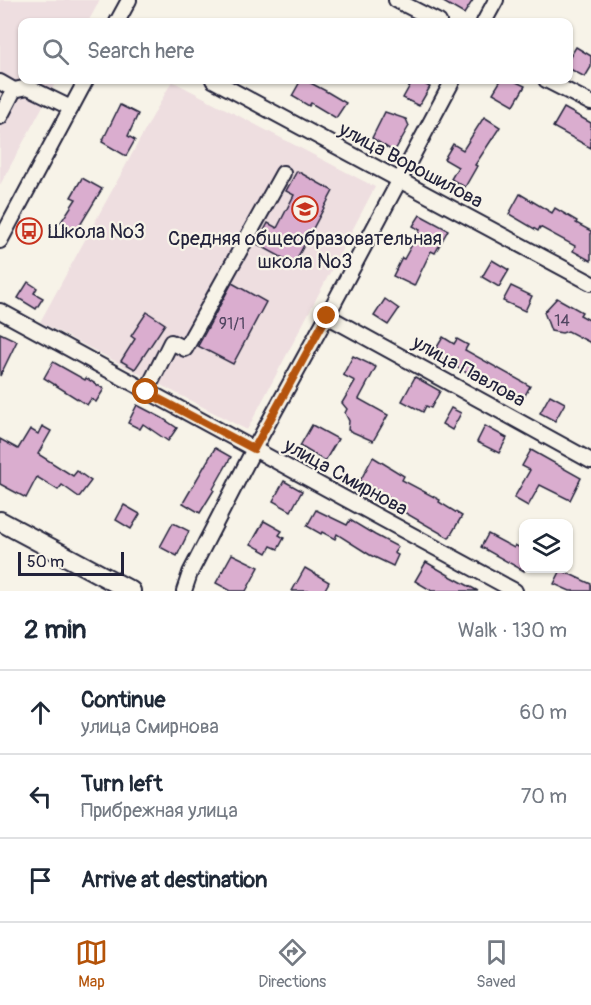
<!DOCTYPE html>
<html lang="en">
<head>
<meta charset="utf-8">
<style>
  body { margin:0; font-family:Pangolin,sans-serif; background:#f6f6f7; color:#1f2937 }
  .controls { position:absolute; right:18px; bottom:18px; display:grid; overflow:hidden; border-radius:12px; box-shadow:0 2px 4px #0004 }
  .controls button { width:54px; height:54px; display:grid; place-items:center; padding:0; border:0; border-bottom:2px solid #e0e1e3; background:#fff; color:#1f2937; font:30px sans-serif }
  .scale { position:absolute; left:18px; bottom:15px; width:106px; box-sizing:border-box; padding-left:6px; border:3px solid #22223b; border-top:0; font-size:16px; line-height:21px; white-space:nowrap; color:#22223b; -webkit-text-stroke:4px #f7f3e8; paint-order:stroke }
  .stop { position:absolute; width:18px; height:18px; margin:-14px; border:4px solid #b45309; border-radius:50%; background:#fff }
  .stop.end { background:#b45309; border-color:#fff; box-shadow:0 2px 6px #0008 }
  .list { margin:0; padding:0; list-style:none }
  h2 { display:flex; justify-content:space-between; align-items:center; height:78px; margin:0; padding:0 24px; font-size:26px }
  h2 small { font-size:20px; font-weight:400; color:#747a83 }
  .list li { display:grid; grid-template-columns:39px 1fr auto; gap:18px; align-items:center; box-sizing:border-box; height:84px; padding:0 24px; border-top:2px solid #e0e1e3 }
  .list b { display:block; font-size:22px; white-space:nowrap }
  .list p { margin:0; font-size:20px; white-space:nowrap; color:#747a83 }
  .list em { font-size:20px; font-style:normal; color:#747a83 }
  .icon { flex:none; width:33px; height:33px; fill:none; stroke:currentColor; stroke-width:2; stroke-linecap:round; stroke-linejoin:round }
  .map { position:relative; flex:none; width:591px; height:591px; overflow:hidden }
  .search { position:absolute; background:#fff; box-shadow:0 2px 4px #0004; left:18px; right:18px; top:18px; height:66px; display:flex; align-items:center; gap:15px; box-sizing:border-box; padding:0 21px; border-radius:12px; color:#747a83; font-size:22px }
  .sheet { height:330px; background:#fff }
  nav { display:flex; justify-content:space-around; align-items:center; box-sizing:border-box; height:84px; border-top:2px solid #e0e1e3; background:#fff; font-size:16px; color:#747a83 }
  nav a { display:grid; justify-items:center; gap:3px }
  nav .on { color:#b45309 }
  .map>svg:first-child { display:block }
</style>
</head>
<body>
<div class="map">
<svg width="591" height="591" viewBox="0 0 591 591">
  <rect width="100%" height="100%" fill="#f7f3e8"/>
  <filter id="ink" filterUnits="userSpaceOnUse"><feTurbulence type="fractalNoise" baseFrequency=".0167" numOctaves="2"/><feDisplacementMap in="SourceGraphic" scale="12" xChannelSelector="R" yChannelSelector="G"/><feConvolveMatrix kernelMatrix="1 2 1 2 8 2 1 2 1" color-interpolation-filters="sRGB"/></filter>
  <g filter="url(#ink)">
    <g fill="#eedee0">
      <polygon points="0,0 100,0 88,22 22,22 22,80 57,80 0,185"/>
      <polygon points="172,81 375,187 247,430 40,322"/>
    </g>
    <g fill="#daadcf" stroke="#22223b" stroke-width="1.5">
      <polygon points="440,0 473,0 464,14"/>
      <polygon points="576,47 591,56 591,67 585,77 568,68 568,60"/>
      <polygon points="301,80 305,80 324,90 346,103 336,118 311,103 309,106 292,96"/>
      <polygon points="413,80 416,80 430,87 419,106 403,98"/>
      <polygon points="501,80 512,80 525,86 514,105 493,93"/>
      <polygon points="120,105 138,114 128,136 135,140 126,156 102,142"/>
      <polygon points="564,108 591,123 591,148 553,127"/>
      <polygon points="385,112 406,119 409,126 394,152 372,138"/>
      <polygon points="484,117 500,127 475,165 477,166 465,187 451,179 458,167 444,159 453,144 463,150"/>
      <polygon points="297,171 333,191 294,264 257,244 268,223 277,228 294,195 286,191"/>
      <polygon points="82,178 102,189 76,232 61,222 76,199 71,197"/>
      <polygon points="520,194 552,213 555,208 577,221 576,223 591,231 591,261 573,251 575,246 540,227 538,231 509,214"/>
      <polygon points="420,215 448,230 435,253 431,251 414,286 393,276 402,258 404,259 420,230 413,226"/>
      <polygon points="492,260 509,270 499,287 482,277"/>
      <polygon points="28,282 37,288 34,293 43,298 36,309 18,298"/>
      <polygon points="232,283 266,302 233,364 198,346"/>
      <polygon points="511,286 532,296 525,311 503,301"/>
      <polygon points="557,298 582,312 580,315 591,321 591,343 568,331 562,333 551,331 544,312"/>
      <polygon points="385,299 399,309 388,325 374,316"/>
      <polygon points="147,312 165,324 135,369 121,361 135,339 131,336"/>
      <polygon points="0,333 17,341 0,376"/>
      <polygon points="443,337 454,344 457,339 468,345 465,350 530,386 521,403 433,354"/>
      <polygon points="353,356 376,367 359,399 388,415 373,441 348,430 349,421 345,413 347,409 342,403 355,381 343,375"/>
      <polygon points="53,362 85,380 86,378 104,389 96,402 91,399 87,405 44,378"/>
      <polygon points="415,377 440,391 431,408 426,406 423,412 402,401"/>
      <polygon points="550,395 565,403 555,421 540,413"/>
      <polygon points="137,405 162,418 177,428 168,441 143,424 140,429 128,423"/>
      <polygon points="451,408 461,413 452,430 442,424"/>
      <polygon points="312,425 338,439 325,461 300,446"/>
      <polygon points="42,426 51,431 38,454 73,476 77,471 91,481 79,497 62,485 58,490 37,477 26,498 0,484 0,439 18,449 30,429 38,434"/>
      <polygon points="485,426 507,438 499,453 477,442"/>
      <polygon points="215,448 231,457 213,489 214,490 200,513 183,503"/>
      <polygon points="531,450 581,478 570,500 540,485 528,506 514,498 530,470 522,466"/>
      <polygon points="373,457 404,476 402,480 440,500 439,502 462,516 449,538 402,511 404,507 360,481"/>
      <polygon points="284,481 302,491 291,511 273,501"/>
      <polygon points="124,505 140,514 131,529 116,520"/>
      <polygon points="316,510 347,525 350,520 375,535 398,547 394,553 398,555 393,566 370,555 337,534 335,539 322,532 321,534 307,526"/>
      <polygon points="264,521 282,531 279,535 284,538 278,549 271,546 267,553 251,544"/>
      <polygon points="173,523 189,531 177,556 160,547"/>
      <polygon points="488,534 514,548 515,545 524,550 524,571 481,547"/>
      <polygon points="232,554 259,567 246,591 231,591 216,583"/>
      <polygon points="426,562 452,577 478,591 432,591 415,581"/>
      <polygon points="305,568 329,582 324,591 292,591"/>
      <polygon points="561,570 591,584 591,591 570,591 554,584"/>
    </g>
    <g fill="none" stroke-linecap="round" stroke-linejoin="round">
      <g stroke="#22223b" stroke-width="18">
        <g id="minor">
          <polyline points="396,0 439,22"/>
          <polyline points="117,22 129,0"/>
          <polyline points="484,22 496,0"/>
          <polyline points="213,80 591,283"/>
          <polyline points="546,80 591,103"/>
          <polyline points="0,82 14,90 28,87 71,108"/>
          <polyline points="0,117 14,90"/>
          <polyline points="0,241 86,80"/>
          <polyline points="0,311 515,591"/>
          <polyline points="327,316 591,461"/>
          <polyline points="146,392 171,342 185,349 283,173"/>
          <polyline points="184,591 190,573 254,449 327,316 453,80"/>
        </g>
      </g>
      <g stroke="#22223b" stroke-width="22">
        <polyline id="major" points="0,521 131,591"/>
      </g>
      <use href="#minor" stroke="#f7f3e8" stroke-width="14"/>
      <use href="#major" stroke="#f7f3e8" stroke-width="18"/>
    </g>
  </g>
  <g fill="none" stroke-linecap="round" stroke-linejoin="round" filter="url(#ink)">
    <polyline stroke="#b45309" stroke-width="8" points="146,392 254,449 327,316"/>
  </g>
  <defs>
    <g id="school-ring" transform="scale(1.35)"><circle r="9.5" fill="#f7f3e8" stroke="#c8321e" stroke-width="1.5"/><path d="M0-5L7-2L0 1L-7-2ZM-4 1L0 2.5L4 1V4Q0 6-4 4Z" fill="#c8321e"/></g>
    <g id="bus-ring" transform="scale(1.35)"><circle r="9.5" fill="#f7f3e8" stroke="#c8321e" stroke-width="1.5"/><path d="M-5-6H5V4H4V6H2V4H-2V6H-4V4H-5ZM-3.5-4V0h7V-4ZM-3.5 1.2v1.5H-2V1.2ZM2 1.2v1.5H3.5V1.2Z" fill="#c8321e"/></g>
  </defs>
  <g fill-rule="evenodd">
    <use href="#school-ring" x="305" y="209"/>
    <use href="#bus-ring" x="29" y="231"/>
  </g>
  <g text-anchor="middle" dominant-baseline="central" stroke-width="4.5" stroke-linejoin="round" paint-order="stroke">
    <g font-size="16" fill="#504560">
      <text x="562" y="321">14</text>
      <text x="232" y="324">91/1</text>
    </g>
    <g font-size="20" fill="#22223b" stroke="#f7f3e8">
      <text transform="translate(411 165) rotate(28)">улица Ворошилова</text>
      <text transform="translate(469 371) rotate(29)">улица Павлова</text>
      <text transform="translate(346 477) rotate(29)">улица Смирнова</text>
    </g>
    <g font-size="20" fill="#22223b" stroke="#f7f3e8" text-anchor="start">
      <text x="48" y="231">Школа №3</text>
      <text x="305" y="238" text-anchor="middle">Средняя общеобразовательная<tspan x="305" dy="23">школа №3</tspan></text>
    </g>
  </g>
</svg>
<div class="controls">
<button><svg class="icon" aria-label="layers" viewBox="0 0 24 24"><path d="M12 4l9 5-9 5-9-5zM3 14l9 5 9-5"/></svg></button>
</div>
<div class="scale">50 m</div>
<div class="stop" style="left:146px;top:392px"></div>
<div class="stop end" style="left:327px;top:316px"></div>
<div class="search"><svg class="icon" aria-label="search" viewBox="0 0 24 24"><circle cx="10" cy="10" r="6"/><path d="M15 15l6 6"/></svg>Search here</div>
</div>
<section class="sheet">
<h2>2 min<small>Walk · 130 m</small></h2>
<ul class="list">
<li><svg class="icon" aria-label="ahead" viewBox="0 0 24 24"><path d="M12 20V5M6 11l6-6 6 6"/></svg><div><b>Continue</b><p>улица Смирнова</p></div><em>60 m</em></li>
<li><svg class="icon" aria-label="left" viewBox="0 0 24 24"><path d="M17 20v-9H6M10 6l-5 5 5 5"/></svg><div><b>Turn left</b><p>Прибрежная улица</p></div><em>70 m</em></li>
<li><svg class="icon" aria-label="arrive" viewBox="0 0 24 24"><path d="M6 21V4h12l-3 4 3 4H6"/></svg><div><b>Arrive at destination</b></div></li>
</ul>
</section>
<nav>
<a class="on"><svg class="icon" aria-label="map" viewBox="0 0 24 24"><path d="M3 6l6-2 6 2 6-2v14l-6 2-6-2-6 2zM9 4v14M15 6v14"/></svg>Map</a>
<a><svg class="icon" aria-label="directions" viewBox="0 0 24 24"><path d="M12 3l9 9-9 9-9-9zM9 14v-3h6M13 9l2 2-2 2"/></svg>Directions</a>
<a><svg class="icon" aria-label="saved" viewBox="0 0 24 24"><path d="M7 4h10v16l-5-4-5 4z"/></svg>Saved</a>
</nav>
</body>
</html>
